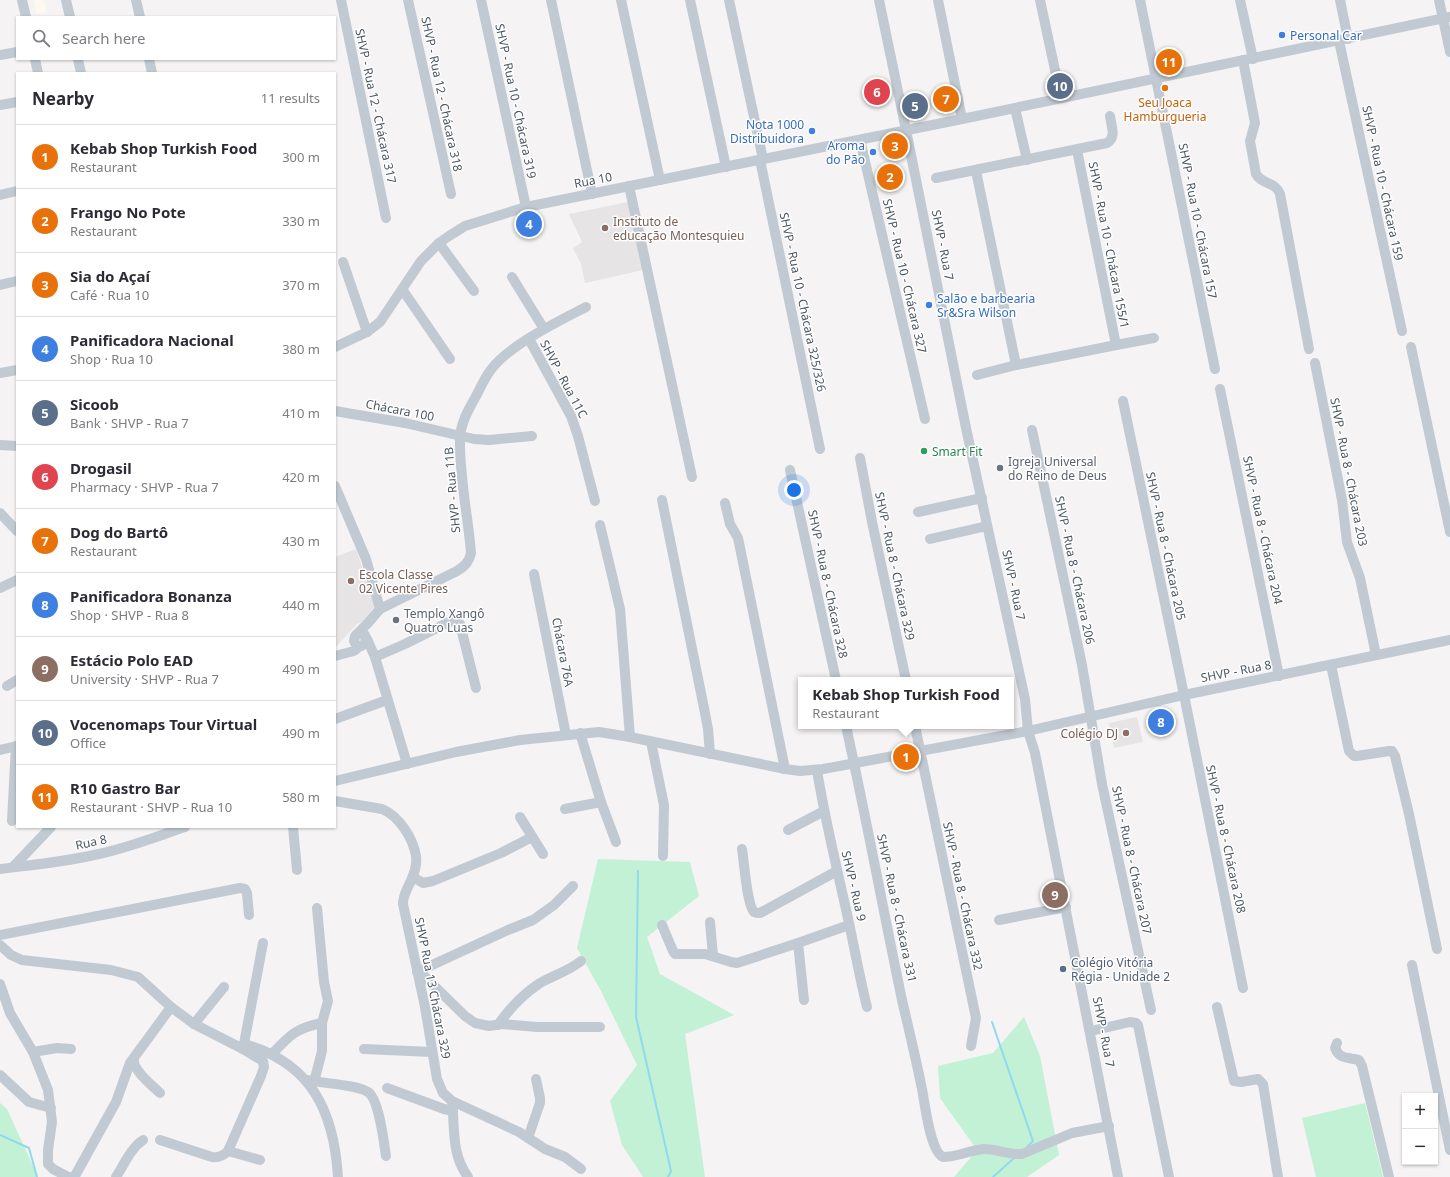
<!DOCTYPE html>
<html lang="en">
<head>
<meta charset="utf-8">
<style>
  body { margin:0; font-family:"Noto Sans",sans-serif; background:#f7f7f7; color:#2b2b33 }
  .controls { position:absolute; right:12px; bottom:12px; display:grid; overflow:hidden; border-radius:0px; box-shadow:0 1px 3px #0004 }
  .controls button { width:36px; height:36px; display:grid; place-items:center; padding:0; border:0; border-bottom:1px solid #e1e1e2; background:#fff; color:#2b2b33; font:20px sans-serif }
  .you { position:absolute; left:794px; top:490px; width:14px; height:14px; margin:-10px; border:3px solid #fff; border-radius:50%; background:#1a73e8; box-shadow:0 0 0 6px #1a73e833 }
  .badge { display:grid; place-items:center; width:26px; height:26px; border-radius:50%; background:#1a73e8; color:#fff; font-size:13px; font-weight:700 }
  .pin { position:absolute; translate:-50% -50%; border:2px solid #fff; box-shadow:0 1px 4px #0006 }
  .popup { position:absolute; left:798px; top:677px; width:216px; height:52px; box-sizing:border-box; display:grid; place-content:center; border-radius:0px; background:#fff; filter:drop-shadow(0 1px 3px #0005); font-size:13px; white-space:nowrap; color:#7c7c81 }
  .popup b { font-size:15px; color:#2b2b33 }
  .popup::after { content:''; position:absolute; left:50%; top:100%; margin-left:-8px; border:8px solid transparent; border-top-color:#fff }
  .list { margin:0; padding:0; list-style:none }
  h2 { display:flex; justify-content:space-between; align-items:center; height:52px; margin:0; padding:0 16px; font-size:17px }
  h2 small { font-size:13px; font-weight:400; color:#7c7c81 }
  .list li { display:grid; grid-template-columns:26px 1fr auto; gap:12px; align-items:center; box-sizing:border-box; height:64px; padding:0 16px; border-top:1px solid #e1e1e2 }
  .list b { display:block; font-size:15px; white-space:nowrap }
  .list p { margin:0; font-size:13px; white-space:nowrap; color:#7c7c81 }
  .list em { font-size:13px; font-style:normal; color:#7c7c81 }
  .icon { flex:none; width:22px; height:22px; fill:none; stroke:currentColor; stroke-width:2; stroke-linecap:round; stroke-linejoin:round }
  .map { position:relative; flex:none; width:1450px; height:1177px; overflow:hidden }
  .search { position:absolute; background:#fff; box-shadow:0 1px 3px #0004; left:16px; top:16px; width:320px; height:44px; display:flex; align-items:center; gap:10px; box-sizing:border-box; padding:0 14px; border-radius:0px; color:#7c7c81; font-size:15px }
  .panel { position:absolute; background:#fff; box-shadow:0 1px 3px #0004; left:16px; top:72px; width:320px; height:756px; border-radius:0px }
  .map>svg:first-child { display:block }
</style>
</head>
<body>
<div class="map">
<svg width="1450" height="1177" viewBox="0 0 1450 1177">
  <rect width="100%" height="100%" fill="#f5f3f3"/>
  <polygon fill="#fdf9ef" points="34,0 44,0 47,12 37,14"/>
  <g fill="#e6e4e5">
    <polygon points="628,202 643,270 585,283 581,264 573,248 582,242 569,214"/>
    <polygon points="356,549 375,605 365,620 357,624 335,648 335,557"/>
    <polygon points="1137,717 1143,742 1114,748 1109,723"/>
  </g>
  <g fill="#c3f1d5">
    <polygon points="598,859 690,862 699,896 647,937 660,974 734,1015 685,1034 705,1177 643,1177 622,1145 610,1101 637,1065 601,991 577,948"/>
    <polygon points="1024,1017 1040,1056 1059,1155 1027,1177 954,1177 977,1150 940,1098 938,1066 993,1053"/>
    <polygon points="0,1103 7,1109 38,1177 0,1177"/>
    <polygon points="1365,1103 1383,1177 1316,1177 1302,1118"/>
  </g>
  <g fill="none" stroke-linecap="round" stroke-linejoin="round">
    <g stroke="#90daee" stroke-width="2">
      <polyline points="638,871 636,1017 671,1171 668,1177"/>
      <polyline points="992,1022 1033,1141 1027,1147"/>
      <polyline points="0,1135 29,1148 37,1177"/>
      <polyline points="993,1177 1014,1158"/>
    </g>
    <g stroke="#c1cad2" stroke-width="10">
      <polyline points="22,0 26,17"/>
      <polyline points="66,0 70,17"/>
      <polyline points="136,0 140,17"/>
      <polyline points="341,0 386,218"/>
      <polyline points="408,0 451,194"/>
      <polyline points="481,0 526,207"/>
      <polyline points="551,0 592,194"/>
      <polyline points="621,0 660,180"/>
      <polyline points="690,0 726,167"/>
      <polyline points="729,0 763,159"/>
      <polyline points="879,0 906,130 966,428 1025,699 1028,731 1035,753 1118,1177"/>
      <polyline points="938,0 962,119"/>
      <polyline points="1040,0 1061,98"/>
      <polyline points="1140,0 1215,369"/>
      <polyline points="1240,0 1253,59"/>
      <polyline points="1340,0 1348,39"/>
      <polyline points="1439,0 1450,52"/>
      <polyline points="1339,41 1402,331"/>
      <polyline points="0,55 17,52"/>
      <polyline points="35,59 38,73"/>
      <polyline points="78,59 81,73"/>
      <polyline points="149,59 152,73"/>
      <path d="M1243 60 1255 123 1250 141 1256 174C1262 185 1275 181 1280 194L1309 349"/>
      <polyline points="0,105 17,102"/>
      <polyline points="1015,108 1027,160"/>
      <polyline points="860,140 925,419"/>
      <polyline points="760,160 820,449"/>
      <polyline points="976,171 1016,365 1116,345 1077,150"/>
      <path d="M936 178 1107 143C1117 137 1111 126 1110 116"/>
      <polyline points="629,186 692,477"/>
      <polyline points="0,195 17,191"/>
      <polyline points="439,243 474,291"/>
      <polyline points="343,262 367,332"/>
      <polyline points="512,277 544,329"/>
      <polyline points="0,285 17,281"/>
      <polyline points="402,289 450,359"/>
      <polyline points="529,339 571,416 578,436 595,501"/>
      <polyline points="1116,345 1154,338"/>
      <polyline points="335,347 367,332 380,322 421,261 439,243 449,236 465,226 526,207 962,119 1450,17"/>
      <polyline points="1411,347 1450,532"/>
      <polyline points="1315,363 1342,500 1347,542 1360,578 1376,655"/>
      <polyline points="0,373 17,370"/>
      <polyline points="977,375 1016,365"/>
      <polyline points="1220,389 1279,676"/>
      <polyline points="1123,401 1184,695 1243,988"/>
      <polyline points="335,411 405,423 474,439 489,440 532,436"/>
      <polyline points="1032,430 1082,665 1102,784 1151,1010"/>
      <polyline points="0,445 17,446"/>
      <polyline points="860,458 872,522 906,680"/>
      <polyline points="790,470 836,680"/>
      <polyline points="335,486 366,559 380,609"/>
      <polyline points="662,500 704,708 708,729 710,754"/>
      <polyline points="725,503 730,524 738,538 785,769"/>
      <polyline points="918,512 982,498"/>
      <polyline points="0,513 17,531"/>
      <polyline points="600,525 620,609 630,737"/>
      <polyline points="930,539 987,526"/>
      <polyline points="534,574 566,735"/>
      <polyline points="0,588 17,580"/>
      <path d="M357 634 363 633 365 635 366 642 363 645C359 647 356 646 354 641L355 636 368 623 380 609 457 571C465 566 469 562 471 553 468 515 459 476 460 437 461 423 468 410 475 398 480 389 484 379 490 371 507 346 559 321 586 307"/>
      <polyline points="367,639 375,657 407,764"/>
      <polyline points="335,656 354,651 360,646"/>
      <polyline points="375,657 405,644 449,622 457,621 460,624 476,688"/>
      <polyline points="1331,665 1349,751 1354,756 1357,756 1389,751 1392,751 1395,756 1409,814 1437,949"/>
      <polyline points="7,686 17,680"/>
      <polyline points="335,719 387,700"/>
      <path d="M846 726C866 817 883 909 902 1000 909 1030 916 1059 922 1089 925 1104 930 1151 943 1157 957 1157 970 1150 984 1149 997 1149 1009 1155 1022 1154L1072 1133 1109 1126"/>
      <polyline points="915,726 976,1018 971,1046"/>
      <polyline points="580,733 601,802 616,842"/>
      <polyline points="651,742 664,805 663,856"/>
      <polyline points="0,750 17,746"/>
      <path d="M817 770C825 821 838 872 849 923 855 951 860 979 867 1007"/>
      <polyline points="335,781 456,752 520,740 599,732 630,737 785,769 800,771 823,769 1028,731 1184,695 1450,640"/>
      <path d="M335 801 382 809C399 816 413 838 416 856 417 863 415 871 412 878 409 887 403 893 403 904L425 1007 437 1079 443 1093 452 1101 519 1132 545 1149 565 1157 581 1169"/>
      <polyline points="565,809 601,802"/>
      <polyline points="520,817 543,854"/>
      <polyline points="12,821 16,746"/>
      <polyline points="293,827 297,870"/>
      <polyline points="788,830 824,811"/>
      <path d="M742 849C744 861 747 905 754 912 756 913 757 913 760 913L837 871"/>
      <polyline points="13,867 51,827"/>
      <path d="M0 869C32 865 63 862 94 855 125 849 155 837 185 827"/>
      <polyline points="413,877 423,883 433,881 501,853 532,837"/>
      <polyline points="999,920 1066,907"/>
      <polyline points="710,922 713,956"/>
      <polyline points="662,925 673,951 675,954 705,954 731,962 737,963 798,943 849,925"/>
      <polyline points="0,935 240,888 245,889 247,893 249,915"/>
      <polyline points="798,943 804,1000"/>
      <path d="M0 945 11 955 22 960 111 970 138 977 171 1007 194 1024 243 1049 263 1061 264 1067 261 1076 228 1151C223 1156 219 1158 212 1157L160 1140"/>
      <polyline points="1412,965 1450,1150"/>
      <polyline points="419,971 465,1016 475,1023 489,1026 502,1024 537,1027 600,1027"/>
      <polyline points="417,972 508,930 533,920 554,905 573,886"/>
      <polyline points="0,984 10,1013 33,1052 48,1090 52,1122 48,1150 48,1164 53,1169 68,1177"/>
      <polyline points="1217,1007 1234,1081 1241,1082 1258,1079 1263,1084 1278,1177"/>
      <polyline points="194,1024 224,987"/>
      <path d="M498 1025C509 1009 525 993 540 983 554 975 569 971 581 961"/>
      <polyline points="1091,1031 1130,1022 1136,1023 1138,1025 1169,1177"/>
      <path d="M1337 1043 1335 1048C1340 1060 1348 1057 1359 1060L1362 1066 1389 1177"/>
      <path d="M244 1044C312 1063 334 1112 338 1177"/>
      <polyline points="243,1049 263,943"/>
      <polyline points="364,1049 432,1052"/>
      <polyline points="33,1052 57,1048 71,1049"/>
      <path d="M272 1054C290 1035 296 1028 322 1023"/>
      <path d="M134 1059C132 1070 153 1086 160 1093"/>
      <polyline points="0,1075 29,1102 51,1108"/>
      <path d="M308 1080C324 1084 355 1084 368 1092 379 1099 384 1143 386 1156"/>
      <polyline points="314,1082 322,1051 322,1023 328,1001 324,982 317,908"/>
      <polyline points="387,1088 444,1109 453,1111"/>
      <path d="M452 1101C455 1128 451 1154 468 1177"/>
      <polyline points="528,1138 540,1103 540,1098 536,1079"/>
      <polyline points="228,1151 260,1160"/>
      <polyline points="73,1177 76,1174 116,1102 130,1063 171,1007"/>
      <path d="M116 1177C124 1165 130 1149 143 1140"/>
    </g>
  </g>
  <g fill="#3f7fe0" stroke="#fff" stroke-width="1.5">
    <circle cx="1282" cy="35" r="4"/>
    <circle cx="812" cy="131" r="4"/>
    <circle cx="873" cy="152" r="4"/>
    <circle cx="929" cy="305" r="4"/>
  </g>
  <circle fill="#e8710a" stroke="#fff" stroke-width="1.5" cx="1165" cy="88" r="4"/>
  <g fill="#8d6e63" stroke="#fff" stroke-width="1.5">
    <circle cx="605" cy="228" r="4"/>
    <circle cx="351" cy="581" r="4"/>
    <circle cx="1126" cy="733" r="4"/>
  </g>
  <circle fill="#2e9e5b" stroke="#fff" stroke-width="1.5" cx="924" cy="451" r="4"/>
  <g fill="#6b7280" stroke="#fff" stroke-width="1.5">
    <circle cx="1000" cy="468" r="4"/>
    <circle cx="396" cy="620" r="4"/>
  </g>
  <circle fill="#5c6f8a" stroke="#fff" stroke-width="1.5" cx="1063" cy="969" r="4"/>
  <g text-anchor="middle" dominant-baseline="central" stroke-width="3" stroke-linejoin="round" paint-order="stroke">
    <g font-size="12" fill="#366cbe" stroke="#fff" text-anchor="start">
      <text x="1290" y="35">Personal Car</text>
      <text x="804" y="124" text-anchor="end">Nota 1000<tspan x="804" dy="14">Distribuidora</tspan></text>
      <text x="865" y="145" text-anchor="end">Aroma<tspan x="865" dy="14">do Pão</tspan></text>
      <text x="937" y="298">Salão e barbearia<tspan x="937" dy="14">Sr&amp;Sra Wilson</tspan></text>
    </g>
    <g font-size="12" fill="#4a5661" stroke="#fff">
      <text transform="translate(442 94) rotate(78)">SHVP - Rua 12 - Chácara 318</text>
      <text transform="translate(516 101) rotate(78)">SHVP - Rua 10 - Chácara 319</text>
      <text transform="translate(376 106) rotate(78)">SHVP - Rua 12 - Chácara 317</text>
      <text transform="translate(593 180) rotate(-11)">Rua 10</text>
      <text transform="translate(1383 183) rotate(78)">SHVP - Rua 10 - Chácara 159</text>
      <text transform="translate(1198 221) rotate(79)">SHVP - Rua 10 - Chácara 157</text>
      <text transform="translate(943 245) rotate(79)">SHVP - Rua 7</text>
      <text transform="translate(1109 245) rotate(79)">SHVP - Rua 10 - Chácara 155/1</text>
      <text transform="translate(905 276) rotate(77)">SHVP - Rua 10 - Chácara 327</text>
      <text transform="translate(803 302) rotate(78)">SHVP - Rua 10 - Chácara 325/326</text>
      <text transform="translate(564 379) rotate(62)">SHVP - Rua 11C</text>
      <text transform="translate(400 410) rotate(11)">Chácara 100</text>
      <text transform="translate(1349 472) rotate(79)">SHVP - Rua 8 - Chácara 203</text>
      <text transform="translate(452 490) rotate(-95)">SHVP - Rua 11B</text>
      <text transform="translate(1263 530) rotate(78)">SHVP - Rua 8 - Chácara 204</text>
      <text transform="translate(1166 546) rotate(78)">SHVP - Rua 8 - Chácara 205</text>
      <text transform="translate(895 566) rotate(78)">SHVP - Rua 8 - Chácara 329</text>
      <text transform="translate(1075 570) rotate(78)">SHVP - Rua 8 - Chácara 206</text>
      <text transform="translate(828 584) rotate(78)">SHVP - Rua 8 - Chácara 328</text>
      <text transform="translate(1014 585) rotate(78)">SHVP - Rua 7</text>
      <text transform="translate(563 652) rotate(79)">Chácara 76A</text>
      <text transform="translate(1236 671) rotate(-11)">SHVP - Rua 8</text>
      <text transform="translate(1226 839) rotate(78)">SHVP - Rua 8 - Chácara 208</text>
      <text transform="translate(91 842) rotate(-12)">Rua 8</text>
      <text transform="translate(1132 860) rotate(78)">SHVP - Rua 8 - Chácara 207</text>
      <text transform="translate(854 886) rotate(77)">SHVP - Rua 9</text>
      <text transform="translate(963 896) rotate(78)">SHVP - Rua 8 - Chácara 332</text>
      <text transform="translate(897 908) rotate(78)">SHVP - Rua 8 - Chácara 331</text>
      <text transform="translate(433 988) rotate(79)">SHVP Rua 13 Chácara 329</text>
      <text transform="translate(1104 1032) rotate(79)">SHVP - Rua 7</text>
    </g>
    <g font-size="12" fill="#c56008" stroke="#fff">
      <text x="1165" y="102">Seu Joaca<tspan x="1165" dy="14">Hamburgueria</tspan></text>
    </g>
    <g font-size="12" fill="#785e54" stroke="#fff" text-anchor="start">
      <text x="613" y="221">Instituto de<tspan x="613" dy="14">educação Montesquieu</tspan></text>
      <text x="359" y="574">Escola Classe<tspan x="359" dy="14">02 Vicente Pires</tspan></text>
      <text x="1118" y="733" text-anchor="end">Colégio DJ</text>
    </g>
    <g font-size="12" fill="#27864d" stroke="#fff" text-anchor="start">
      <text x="932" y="451">Smart Fit</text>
    </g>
    <g font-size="12" fill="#5b616d" stroke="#fff" text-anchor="start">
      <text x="1008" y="461">Igreja Universal<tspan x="1008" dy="14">do Reino de Deus</tspan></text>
      <text x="404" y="613">Templo Xangô<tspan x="404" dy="14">Quatro Luas</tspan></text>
    </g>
    <g font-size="12" fill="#4e5e75" stroke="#fff" text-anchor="start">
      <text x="1071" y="962">Colégio Vitória<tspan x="1071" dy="14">Régia - Unidade 2</tspan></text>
    </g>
  </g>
</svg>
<div class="controls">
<button>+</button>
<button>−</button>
</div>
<div class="you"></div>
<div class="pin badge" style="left:906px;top:757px;background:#e8710a">1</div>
<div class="popup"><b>Kebab Shop Turkish Food</b>Restaurant</div>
<div class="pin badge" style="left:890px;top:177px;background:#e8710a">2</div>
<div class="pin badge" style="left:895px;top:146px;background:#e8710a">3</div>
<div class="pin badge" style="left:529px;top:224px;background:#3f7fe0">4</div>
<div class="pin badge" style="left:915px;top:106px;background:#5c6f8a">5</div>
<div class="pin badge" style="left:877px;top:92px;background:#e0444e">6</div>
<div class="pin badge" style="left:946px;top:99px;background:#e8710a">7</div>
<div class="pin badge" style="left:1161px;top:722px;background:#3f7fe0">8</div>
<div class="pin badge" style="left:1055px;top:895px;background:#8d6e63">9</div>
<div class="pin badge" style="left:1060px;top:86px;background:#5c6f8a">10</div>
<div class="pin badge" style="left:1169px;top:62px;background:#e8710a">11</div>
<div class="search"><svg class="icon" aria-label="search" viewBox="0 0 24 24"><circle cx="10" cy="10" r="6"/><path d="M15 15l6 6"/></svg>Search here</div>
<section class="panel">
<h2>Nearby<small>11 results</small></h2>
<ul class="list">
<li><span class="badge" style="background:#e8710a">1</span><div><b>Kebab Shop Turkish Food</b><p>Restaurant</p></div><em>300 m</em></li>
<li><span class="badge" style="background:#e8710a">2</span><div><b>Frango No Pote</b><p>Restaurant</p></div><em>330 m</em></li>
<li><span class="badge" style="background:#e8710a">3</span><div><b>Sia do Açaí</b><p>Café · Rua 10</p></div><em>370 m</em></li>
<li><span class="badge" style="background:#3f7fe0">4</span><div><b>Panificadora Nacional</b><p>Shop · Rua 10</p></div><em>380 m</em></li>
<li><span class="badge" style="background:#5c6f8a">5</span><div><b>Sicoob</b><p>Bank · SHVP - Rua 7</p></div><em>410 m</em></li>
<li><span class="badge" style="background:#e0444e">6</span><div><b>Drogasil</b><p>Pharmacy · SHVP - Rua 7</p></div><em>420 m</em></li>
<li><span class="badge" style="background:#e8710a">7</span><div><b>Dog do Bartô</b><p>Restaurant</p></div><em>430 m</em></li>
<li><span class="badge" style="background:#3f7fe0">8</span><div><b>Panificadora Bonanza</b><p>Shop · SHVP - Rua 8</p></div><em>440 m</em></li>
<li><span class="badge" style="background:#8d6e63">9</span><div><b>Estácio Polo EAD</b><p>University · SHVP - Rua 7</p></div><em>490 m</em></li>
<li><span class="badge" style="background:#5c6f8a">10</span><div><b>Vocenomaps Tour Virtual</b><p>Office</p></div><em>490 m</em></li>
<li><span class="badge" style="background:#e8710a">11</span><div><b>R10 Gastro Bar</b><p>Restaurant · SHVP - Rua 10</p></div><em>580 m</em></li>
</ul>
</section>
</div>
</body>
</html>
